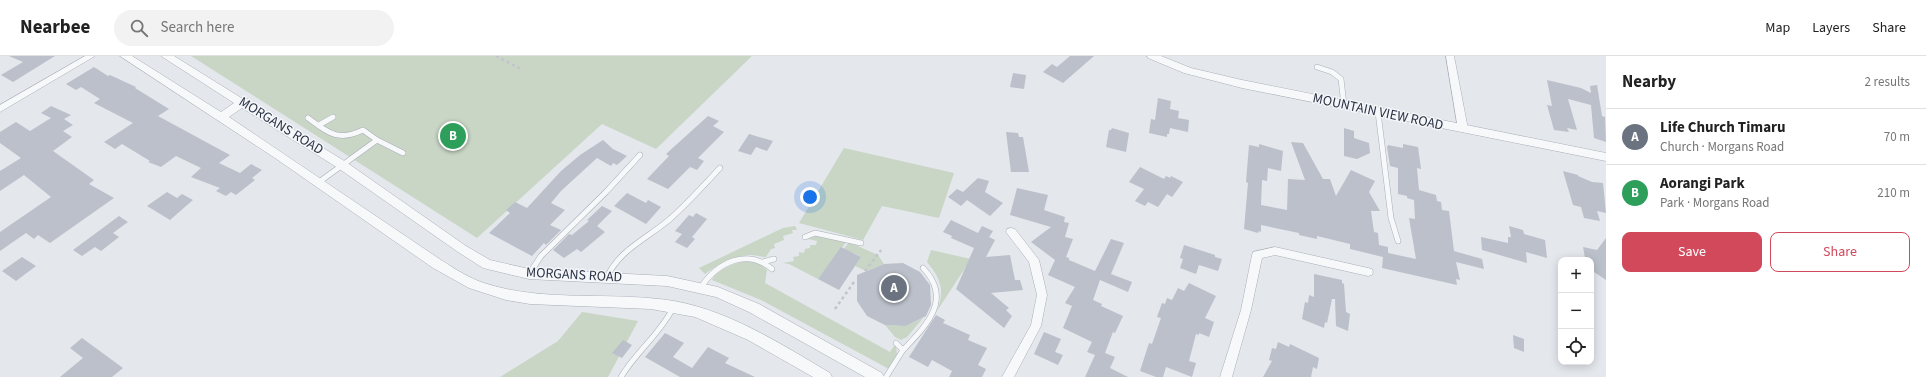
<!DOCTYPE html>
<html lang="en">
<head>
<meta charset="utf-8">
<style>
  body { margin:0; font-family:"Source Sans 3",sans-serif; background:#f2f2f2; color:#222 }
  .controls { position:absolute; right:12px; bottom:12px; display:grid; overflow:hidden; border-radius:8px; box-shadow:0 2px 10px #0003 }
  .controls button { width:36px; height:36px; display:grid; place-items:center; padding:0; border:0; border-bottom:1px solid #e0e0e0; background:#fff; color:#222; font:20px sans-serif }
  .you { position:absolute; left:810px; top:141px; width:14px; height:14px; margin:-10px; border:3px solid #fff; border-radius:50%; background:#1a73e8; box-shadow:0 0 0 6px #1a73e833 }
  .badge { display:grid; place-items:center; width:26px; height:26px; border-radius:50%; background:#d1495b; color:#fff; font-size:13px; font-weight:700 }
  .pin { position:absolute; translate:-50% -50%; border:2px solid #fff; box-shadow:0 1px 4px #0006 }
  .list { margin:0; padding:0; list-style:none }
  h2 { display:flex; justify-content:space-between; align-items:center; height:52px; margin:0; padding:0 16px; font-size:17px }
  h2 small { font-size:13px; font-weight:400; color:#767676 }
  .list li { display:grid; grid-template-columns:26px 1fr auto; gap:12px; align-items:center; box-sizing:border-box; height:56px; padding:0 16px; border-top:1px solid #e0e0e0 }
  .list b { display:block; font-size:15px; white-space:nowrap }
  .list p { margin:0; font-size:13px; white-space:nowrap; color:#767676 }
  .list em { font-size:13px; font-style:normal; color:#767676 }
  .actions { display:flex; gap:8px; padding:12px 16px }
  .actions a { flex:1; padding:9px 0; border:1px solid #d1495b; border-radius:8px; text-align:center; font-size:14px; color:#d1495b }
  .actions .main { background:#d1495b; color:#fff }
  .icon { flex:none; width:22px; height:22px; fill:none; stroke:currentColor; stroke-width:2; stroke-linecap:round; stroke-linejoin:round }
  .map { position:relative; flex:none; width:1606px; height:321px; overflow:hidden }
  header { display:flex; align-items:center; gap:24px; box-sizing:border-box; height:56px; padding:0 20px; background:#fff; border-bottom:1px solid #e0e0e0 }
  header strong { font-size:19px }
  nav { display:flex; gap:22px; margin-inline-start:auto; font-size:14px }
  .search { width:280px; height:36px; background:#f2f2f2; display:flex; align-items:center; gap:10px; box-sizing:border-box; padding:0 14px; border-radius:22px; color:#767676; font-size:15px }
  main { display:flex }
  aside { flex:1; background:#fff }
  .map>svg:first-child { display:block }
</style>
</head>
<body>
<header>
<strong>Nearbee</strong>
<div class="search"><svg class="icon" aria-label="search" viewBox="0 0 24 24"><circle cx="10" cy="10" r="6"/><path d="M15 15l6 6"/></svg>Search here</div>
<nav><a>Map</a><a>Layers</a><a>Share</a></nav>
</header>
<main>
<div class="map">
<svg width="1606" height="321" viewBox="0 0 1606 321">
  <rect width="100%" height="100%" fill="#e4e7ec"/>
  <g fill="#c9d6c5">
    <polygon points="191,0 752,0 656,93 602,68 477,182"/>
    <polygon points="844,92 954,117 939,162 882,150 863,184 799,167"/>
    <path d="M795 170 797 174H792L793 177 783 180 784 184 774 188 775 192 771 193 766 201C761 201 756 199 751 199 735 199 717 209 705 218L699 212 783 172Z"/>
    <polygon points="816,180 847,185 818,223 789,208 783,207 794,205 793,201 799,200 799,196 804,197 805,193 810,192 810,189 816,189 817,185 808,183"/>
    <polygon points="849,186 878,199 884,208 866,215 855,210 861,201 854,197 853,199 844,193"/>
    <path d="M931 194 971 203 937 255C945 235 941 222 927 206Z"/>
    <path d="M750 205 759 207 767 214 765 227 890 296 894 290 896 291 897 298 889 313 761 244 712 224C717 213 738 205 750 205Z"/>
    <polygon points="582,256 638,265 608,321 500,321 558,285"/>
    <polygon points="923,262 907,281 901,284 895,281 885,269 906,270"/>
  </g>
  <g fill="#bbc0ca">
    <polygon points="9,0 55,0 13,26 1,19 23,6"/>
    <polygon points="1070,0 1094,0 1063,27 1043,16 1052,8 1057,11"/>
    <polygon points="94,11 108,20 110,19 136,31 135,32 169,53 158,60 230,99 219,107 240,117 251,108 262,114 252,122 255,124 236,139 231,136 226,140 216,135 220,132 191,121 201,112 176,100 161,111 148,106 150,105 122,88 115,93 104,86 133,67 94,47 100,43 81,31 76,34 66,28"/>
    <polygon points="1013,17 1026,19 1024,33 1010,31"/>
    <polygon points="1547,24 1581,32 1591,37 1590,30 1597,29 1602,60 1605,61 1606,86 1594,82 1591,49 1568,43 1577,74 1567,72 1569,76 1554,74 1547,49 1552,50"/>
    <polygon points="1158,42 1171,45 1170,53 1179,55 1178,62 1189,64 1188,76 1170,72 1169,78 1167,78 1167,81 1149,77 1151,63 1155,64"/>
    <polygon points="51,50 71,59 64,63 73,69 63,75 72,81 53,95 94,124 89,128 114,142 50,187 38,179 34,183 26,177 0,195 0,176 51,141 24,119 0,135 0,115 21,102 0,87 0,76 16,66 30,75 51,62 41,57"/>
    <polygon points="708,60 719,65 713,70 724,76 698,102 704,105 697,114 690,111 668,133 647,123 669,100 666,98"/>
    <polygon points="1112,72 1129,77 1126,96 1106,91 1109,74 1111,74"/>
    <polygon points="1344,72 1354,75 1354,82 1369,87 1370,97 1357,103 1344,100"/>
    <polygon points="1006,76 1018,77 1019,81 1023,81 1029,116 1011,116"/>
    <polygon points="749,78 773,85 767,95 756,91 751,99 738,95"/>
    <polygon points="603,84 613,93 627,100 617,109 613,107 611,110 597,102 561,135 551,147 565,154 550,169 561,174 546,189 544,187 532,200 489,177 510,157 506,154 515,146 527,152 561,115 580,99"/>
    <polygon points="1291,86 1303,87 1323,123 1330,123 1336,140 1351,114 1375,125 1369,136 1380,155 1371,155 1374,176 1378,177 1379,189 1388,191 1388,197 1416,203 1409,162 1415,163 1414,144 1407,142 1407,140 1398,138 1398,112 1390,110 1387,91 1388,89 1403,92 1403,88 1418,91 1421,113 1417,112 1419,134 1436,139 1437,145 1441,146 1442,154 1449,155 1454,195 1482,203 1484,213 1456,206 1460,224 1456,223 1457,229 1382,212 1383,201 1350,193 1350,188 1317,180 1317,183 1299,179 1299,177 1261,169 1261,176 1259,175 1258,177 1244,173 1248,127 1246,126 1249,89 1259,91 1259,88 1283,95 1281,115 1268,112 1267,125 1262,124 1261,149 1287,154 1288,123 1305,124"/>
    <polygon points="1140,111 1164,123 1166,120 1170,122 1171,120 1183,126 1172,141 1167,138 1158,151 1148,146 1145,150 1135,145 1144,133 1129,126"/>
    <polygon points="1563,115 1578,119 1578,120 1592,126 1603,127 1606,157 1597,155 1600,165 1584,162 1581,151 1573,149"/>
    <polygon points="978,122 989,125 985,136 1003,147 990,160 967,144 961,150 948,141 957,133 963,136"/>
    <polygon points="1017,132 1048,139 1044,154 1065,161 1064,166 1069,167 1065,181 1073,183 1066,201 1069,202 1069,204 1095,215 1111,183 1124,187 1111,218 1132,226 1128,236 1100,224 1093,244 1102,248 1101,250 1123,260 1115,277 1113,276 1105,297 1115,301 1110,312 1128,321 1085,321 1095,299 1087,296 1092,286 1063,272 1072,250 1065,247 1075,231 1048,219 1055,204 1031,186 1051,171 1010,159"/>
    <polygon points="167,136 177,142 182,138 193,144 170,164 147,150"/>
    <polygon points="627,137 646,147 648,144 661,151 646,168 614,150"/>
    <polygon points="602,150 612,155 597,170 605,176 581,196 577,193 564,202 553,194 569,178 572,179 589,165 587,164"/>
    <polygon points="696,157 707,163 692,181 695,183 687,192 675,186 682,178 675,175 689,159 693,161"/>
    <polygon points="119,160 128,166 113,177 119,181 101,195 95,191 82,200 73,194"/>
    <polygon points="951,164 978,177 982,170 993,175 989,181 995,184 986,201 1010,199 1015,224 1020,224 1023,234 991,237 1009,252 1006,254 1012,260 1004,272 956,233 974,192 951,182 952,180 943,176"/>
    <polygon points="1509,170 1523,174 1524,178 1545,184 1547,202 1526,196 1527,207 1482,194 1481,181 1508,187 1508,181 1511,181"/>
    <polygon points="1606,182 1606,224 1591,214 1591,203 1585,202 1583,191 1597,194"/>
    <polygon points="1184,189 1215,199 1215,201 1222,203 1218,215 1199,209 1196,218 1180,212 1183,203 1180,202"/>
    <polygon points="841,191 861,201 839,234 818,223"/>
    <polygon points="22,201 36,210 16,225 2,215"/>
    <polygon points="903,207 920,216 930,229 931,249 926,260 906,270 885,269 867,260 857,245 857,219 884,208"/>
    <polygon points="1314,218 1342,224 1342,227 1344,228 1346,256 1350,258 1348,275 1336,270 1335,243 1332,243 1327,267 1325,266 1324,272 1302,263 1305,246 1308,247 1309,239 1314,241"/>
    <polygon points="1189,227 1216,240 1205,262 1214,266 1209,281 1199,277 1199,279 1196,278 1189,305 1196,307 1192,321 1166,311 1163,321 1156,321 1140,315 1149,287 1152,288 1161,262 1157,261 1162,247 1165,248 1167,242 1172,244 1178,232 1184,235"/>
    <polygon points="936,259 945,264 943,267 970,279 968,284 987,292 978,309 986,313 982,321 949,321 952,315 932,304 928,311 909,301"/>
    <polygon points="1044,276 1061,283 1055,296 1063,299 1058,309 1034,298"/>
    <polygon points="665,277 684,287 673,301 692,312 708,291 729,302 725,307 755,321 680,321 645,301"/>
    <polygon points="1513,279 1524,283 1524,296 1514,292"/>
    <polygon points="82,282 123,312 112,321 60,321 83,302 70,292"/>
    <polygon points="623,284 632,289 622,302 612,297"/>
    <polygon points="1278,286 1289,291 1290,288 1319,302 1317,313 1313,311 1311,321 1263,321 1272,305 1269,304 1272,292 1276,293"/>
  </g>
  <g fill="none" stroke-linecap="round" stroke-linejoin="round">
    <g stroke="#a9aeb7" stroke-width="6">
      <g id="service">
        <polyline points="1317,11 1332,16 1341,23 1344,49"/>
        <polyline points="1378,56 1391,162 1398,185"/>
        <path d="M308 62C328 77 338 86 363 74L377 84"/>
        <polyline points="319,69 333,61"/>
        <polyline points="319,126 377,84 403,97"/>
        <polyline points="805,181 815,177 861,187"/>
        <polyline points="763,206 774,203"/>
        <polyline points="529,218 541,200 606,136 640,99"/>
        <path d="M607 221C620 193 648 182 670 163 688 147 704 129 720 112"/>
        <path d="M701 231C718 206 747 192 772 213"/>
        <path d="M903 294C927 269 953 243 923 212"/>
        <path d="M621 321C636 296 660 278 673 252"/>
        <polyline points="886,321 903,294 896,287"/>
      </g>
    </g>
    <g stroke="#a9aeb7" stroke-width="1">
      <g id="minor">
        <polygon points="85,0 95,0 0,56 0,49"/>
        <polygon points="1446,0 1454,0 1468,73 1463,76 1458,73"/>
        <polygon points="1011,172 1015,173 1039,204 1047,239 1041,270 1014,321 1002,321 1031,269 1037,239 1029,206 1006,176 1007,173"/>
        <polygon points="1275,191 1368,212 1372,213 1373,216 1372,219 1368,220 1275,199 1262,202 1251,254 1232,321 1220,321 1241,254 1252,199 1253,196"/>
      </g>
    </g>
    <g stroke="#a9aeb7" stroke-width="1">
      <g id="tertiary">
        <path d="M120 0H132L221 56 234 47 161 0H174L243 43H248L249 46 346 106 466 190 490 204 529 213 667 220 718 231 759 248 882 317 884 321H865L749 256 716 241 667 230 529 223 483 212 458 196 338 112 242 52 229 61 441 204C455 213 469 222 484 227 545 247 611 235 674 245 730 255 781 288 830 317L832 321H813L748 284 695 261 651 253 530 248 506 244 469 232 433 212 275 102Z"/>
        <polygon points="1147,0 1161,0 1191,12 1242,24 1606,97 1606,105 1242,32 1184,17 1148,2"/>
      </g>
    </g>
    <g stroke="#c2c5cb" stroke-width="2.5" stroke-dasharray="3 3" stroke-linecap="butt">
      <polyline points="496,0 523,14"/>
      <polyline points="865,215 881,194"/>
      <polyline points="835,253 854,226"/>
    </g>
    <use href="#service" stroke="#f7f8fa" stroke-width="5"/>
    <use href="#minor" fill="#f7f8fa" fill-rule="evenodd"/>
    <use href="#tertiary" fill="#f7f8fa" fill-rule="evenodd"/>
  </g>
  <g text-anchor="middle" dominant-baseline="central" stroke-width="3" stroke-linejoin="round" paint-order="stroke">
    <g font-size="14" fill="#2b3445" stroke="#f4f6f9">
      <text transform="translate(1378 56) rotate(12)">MOUNTAIN VIEW ROAD</text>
      <text transform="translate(281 70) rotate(32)">MORGANS ROAD</text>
      <text transform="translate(574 219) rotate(3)">MORGANS ROAD</text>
    </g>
  </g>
</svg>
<div class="controls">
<button>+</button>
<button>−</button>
<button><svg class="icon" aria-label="locate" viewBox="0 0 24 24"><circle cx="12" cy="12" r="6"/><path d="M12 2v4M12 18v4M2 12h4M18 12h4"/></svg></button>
</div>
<div class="you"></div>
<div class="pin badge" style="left:894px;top:232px;background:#6b7280">A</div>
<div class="pin badge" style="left:453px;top:80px;background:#2e9e5b">B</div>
</div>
<aside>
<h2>Nearby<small>2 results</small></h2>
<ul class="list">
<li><span class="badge" style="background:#6b7280">A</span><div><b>Life Church Timaru</b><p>Church · Morgans Road</p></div><em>70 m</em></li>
<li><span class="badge" style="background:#2e9e5b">B</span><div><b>Aorangi Park</b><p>Park · Morgans Road</p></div><em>210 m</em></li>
</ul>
<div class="actions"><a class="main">Save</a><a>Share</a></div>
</aside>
</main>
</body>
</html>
